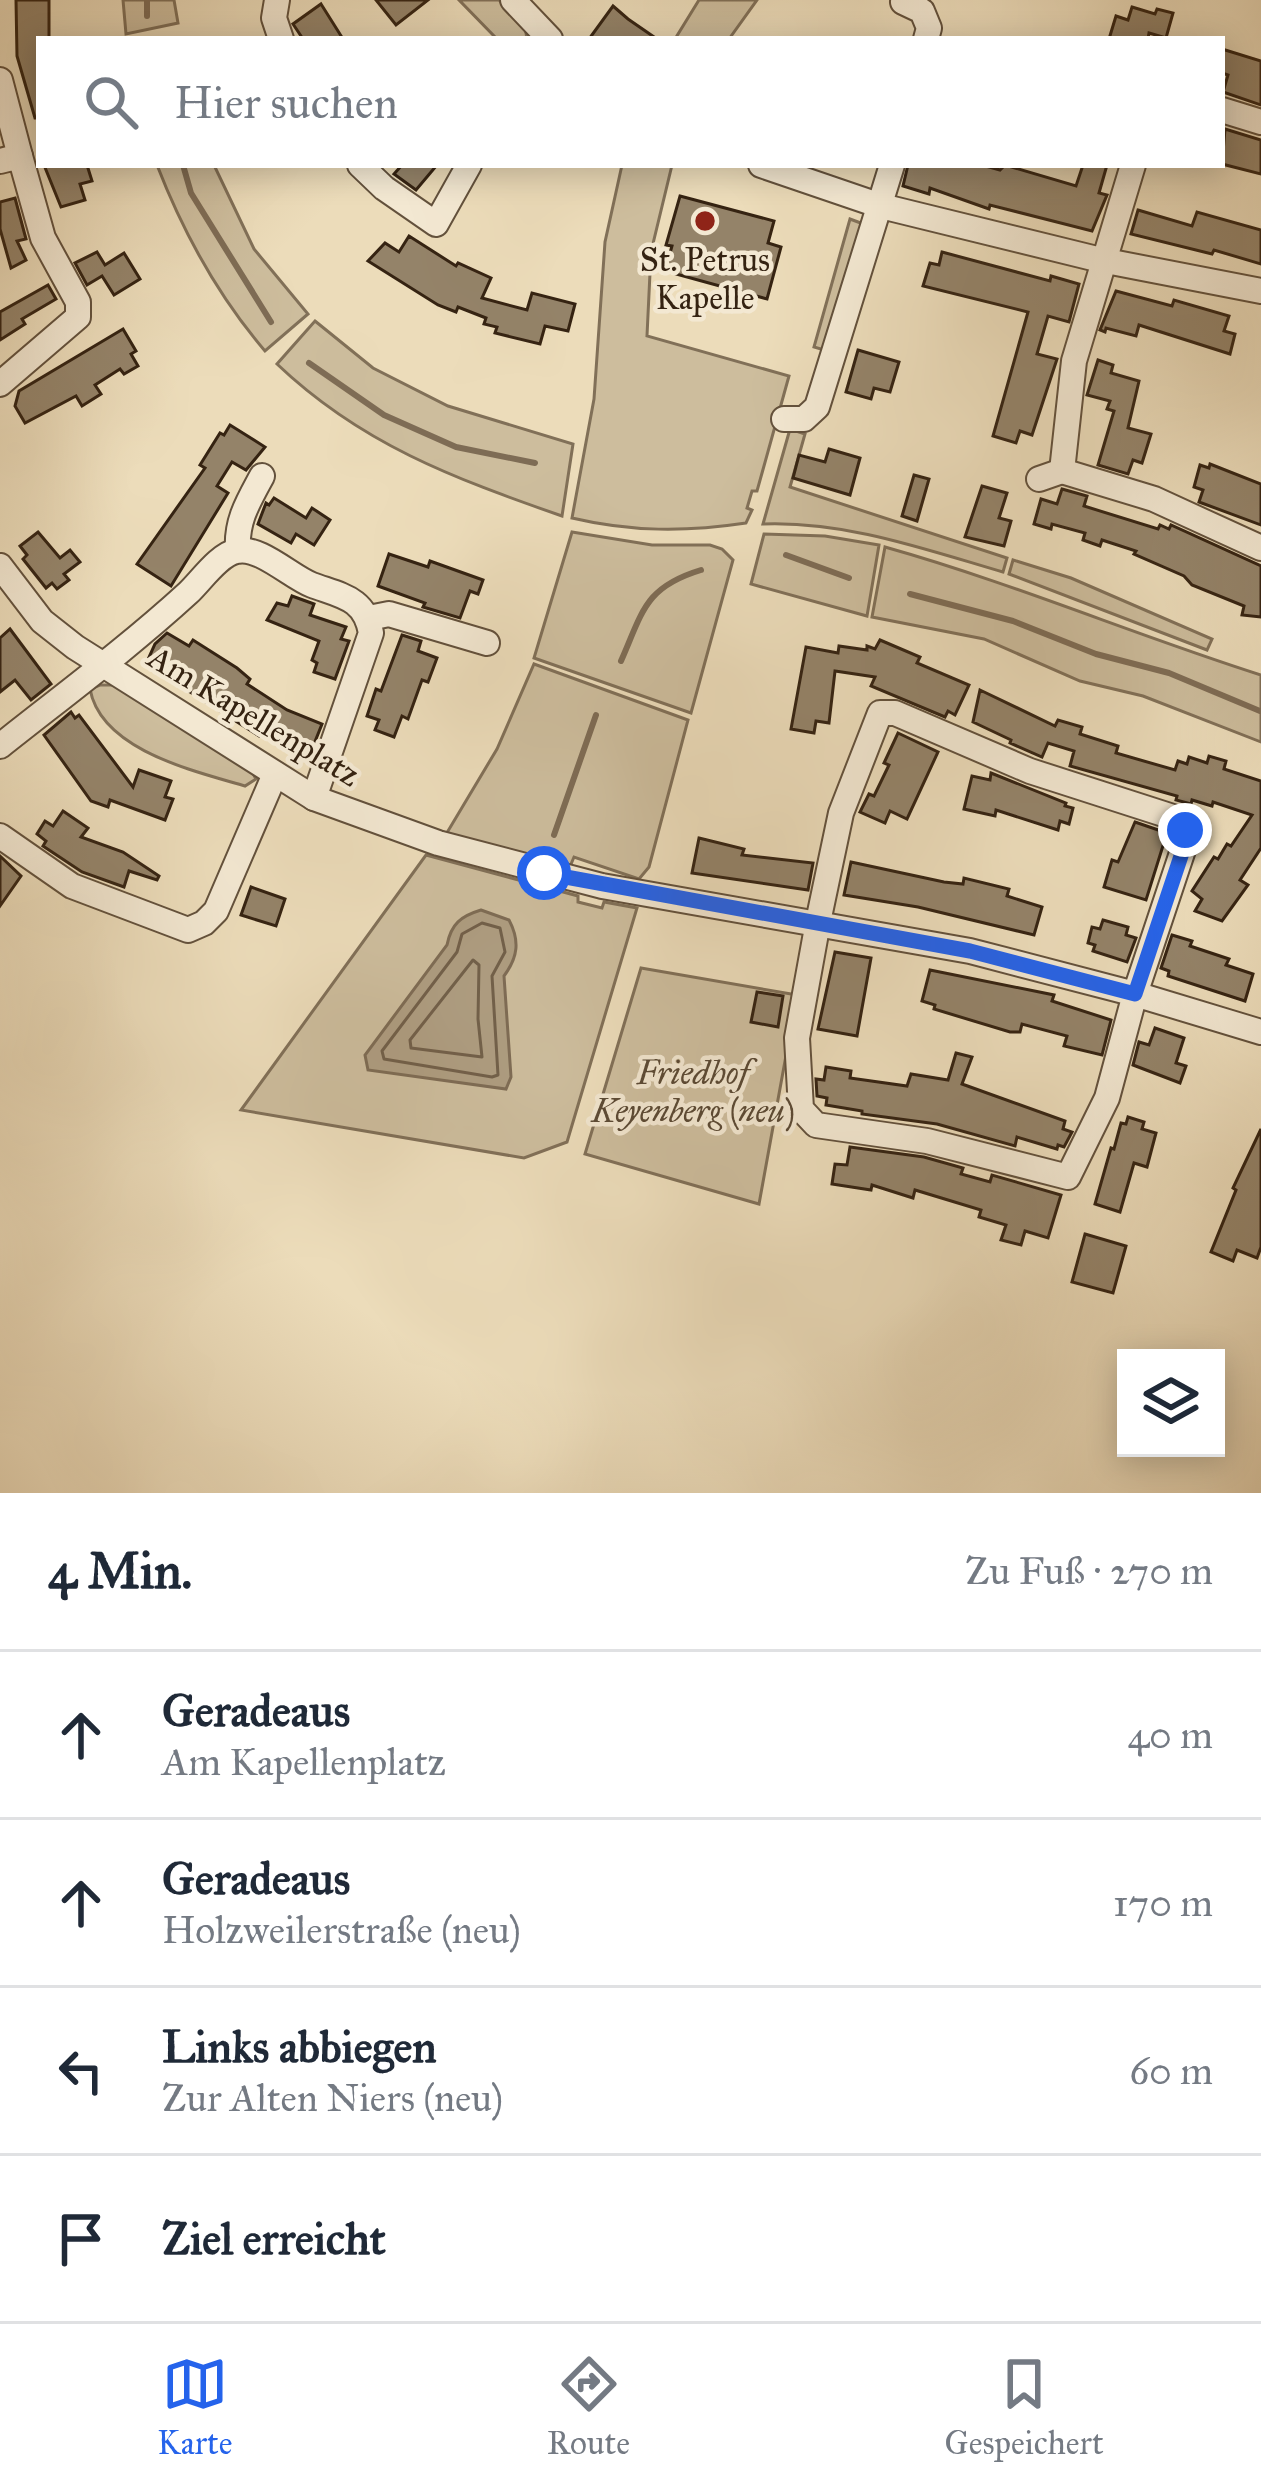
<!DOCTYPE html>
<html lang="de">
<head>
<meta charset="utf-8">
<style>
  body { margin:0; font-family:"IM FELL Great Primer",serif; background:#f2f2f3; color:#1f2937 }
  .controls { position:absolute; right:36px; bottom:36px; display:grid; overflow:hidden; border-radius:0px; box-shadow:0 6px 30px #0003 }
  .controls button { width:108px; height:108px; display:grid; place-items:center; padding:0; border:0; border-bottom:3px solid #e0e1e3; background:#fff; color:#1f2937; font:60px sans-serif }
  .stop { position:absolute; width:36px; height:36px; margin:-27px; border:9px solid #2563eb; border-radius:50%; background:#fff }
  .stop.end { background:#2563eb; border-color:#fff; box-shadow:0 3px 12px #0008 }
  .list { margin:0; padding:0; list-style:none }
  h2 { display:flex; justify-content:space-between; align-items:center; height:156px; margin:0; padding:0 48px; font-size:51px }
  h2 small { font-size:39px; font-weight:400; color:#747a83 }
  .list li { display:grid; grid-template-columns:78px 1fr auto; gap:36px; align-items:center; box-sizing:border-box; height:168px; padding:0 48px; border-top:3px solid #e0e1e3 }
  .list b { display:block; font-size:45px; white-space:nowrap }
  .list p { margin:0; font-size:39px; white-space:nowrap; color:#747a83 }
  .list em { font-size:39px; font-style:normal; color:#747a83 }
  .icon { flex:none; width:66px; height:66px; fill:none; stroke:currentColor; stroke-width:2; stroke-linecap:round; stroke-linejoin:round }
  .map { position:relative; flex:none; width:1261px; height:1493px; overflow:hidden }
  .search { position:absolute; background:#fff; box-shadow:0 6px 30px #0003; left:36px; right:36px; top:36px; height:132px; display:flex; align-items:center; gap:30px; box-sizing:border-box; padding:0 42px; border-radius:0px; color:#747a83; font-size:45px }
  .sheet { height:828px; background:#fff }
  nav { display:flex; justify-content:space-around; align-items:center; box-sizing:border-box; height:168px; border-top:3px solid #e0e1e3; background:#fff; font-size:33px; color:#747a83 }
  nav a { display:grid; justify-items:center; gap:6px }
  nav .on { color:#2563eb }
  .map>svg:first-child { display:block }
</style>
</head>
<body>
<div class="map">
<svg width="1261" height="1493" viewBox="0 0 1261 1493">
  <rect width="100%" height="100%" fill="#ecdcba"/>
  <filter id="stains"><feTurbulence type="fractalNoise" baseFrequency=".00167" numOctaves="4"/><feColorMatrix values="0 0 0 0 .2 0 0 0 0 .09 0 0 0 0 .02 0 0 0 .5 -.17"/></filter>
  <radialGradient id="worn" r=".72"><stop offset=".6" stop-color="#630" stop-opacity="0"/><stop offset="1" stop-color="#630" stop-opacity=".3"/></radialGradient>
  <g fill="#cdbd9d" stroke="#817058" stroke-width="3">
    <polygon points="123,0 174,0 178,23 126,34"/>
    <polygon points="459,0 499,0 525,27 527,39 497,39"/>
    <polygon points="699,0 757,0 729,39 675,39"/>
    <path d="M157 165H214L254 249 308 314 265 351C218 296 183 232 157 165Z"/>
    <path d="M622 165H672L651 252 647 336 789 376 757 491H752L747 508 752 510 746 523C686 532 631 532 572 518L594 399 605 242Z"/>
    <polygon points="850,219 866,225 824,350 814,347"/>
    <path d="M315 321 373 368 448 406 573 444 562 516C453 478 361 444 277 364Z"/>
    <path d="M790 429 805 434 790 487 1007 558 1003 572C924 549 846 521 763 524Z"/>
    <polygon points="572,532 652,545 710,545 722,549 733,560 691,713 534,658"/>
    <polygon points="764,534 825,536 879,545 867,616 751,584"/>
    <path d="M885 547C1013 583 1135 635 1261 675V742L1143 696 1080 681 984 639 872 617Z"/>
    <polygon points="1013,560 1071,578 1212,639 1207,650 1009,574"/>
    <polygon points="534,664 688,720 649,867 639,879 574,857 569,869 445,836 497,749"/>
    <path d="M100 685H117L250 768 256 779 245 786C194 771 101 750 90 689Z"/>
    <polygon points="426,855 578,896 578,902 602,908 604,902 637,908 567,1142 524,1158 241,1110"/>
    <polygon points="641,968 797,995 759,1204 585,1154"/>
  </g>
  <path fill="#ae9d81" stroke="#7e6c55" stroke-width="3" d="M481 910 509 920C520 941 518 957 504 976L511 1077 506 1089 368 1070 365 1055 447 945C451 924 461 916 481 910Z"/>
  <g fill="none" stroke-linecap="round" stroke-linejoin="round">
    <g stroke="#72604a" stroke-width="3">
      <polygon points="482,923 500,928 505,952 492,976 498,1075 492,1077 384,1059 382,1051 457,952 462,934"/>
      <polygon points="473,960 479,965 478,1019 482,1057 411,1048 410,1040"/>
    </g>
    <g stroke="#7e6c55" stroke-width="6">
      <polyline points="147,0 147,16"/>
      <polyline points="183,165 191,193 271,322"/>
      <polyline points="309,363 384,415 456,447 535,463"/>
      <polyline points="786,555 849,578"/>
      <polyline points="910,594 1013,621 1096,654 1169,673 1260,711"/>
      <path d="M621 661C643 611 645 587 701 570"/>
      <polyline points="554,835 596,715"/>
    </g>
  </g>
  <g fill="#948369" stroke="#352312" stroke-width="3">
    <polygon points="16,0 49,0 49,39 39,39 39,118 35,118 17,56"/>
    <polygon points="376,0 428,0 396,25"/>
    <polygon points="321,4 343,39 303,39 293,24"/>
    <polygon points="613,6 628,19 657,39 589,39"/>
    <polygon points="1132,7 1155,14 1157,9 1173,13 1166,38 1149,33 1148,39 1109,39 1116,16 1128,20"/>
    <polygon points="1222,49 1261,61 1261,105 1223,92 1228,75 1222,73"/>
    <polygon points="1225,129 1261,140 1261,174 1222,164"/>
    <polygon points="44,165 87,165 92,181 80,184 85,200 61,207"/>
    <polygon points="402,165 437,165 416,190 394,174"/>
    <polygon points="908,165 982,165 1000,170 1005,165 1076,186 1083,165 1107,165 1099,193 1107,195 1092,231 990,205 989,209 930,188 929,194 903,186"/>
    <polygon points="680,196 774,221 768,243 781,247 767,299 665,271 672,246 666,245"/>
    <polygon points="15,198 26,239 17,241 26,260 11,268 0,229 0,202"/>
    <polygon points="1138,210 1192,226 1197,212 1261,230 1261,264 1214,250 1212,254 1131,234"/>
    <polygon points="409,236 456,266 458,263 491,278 482,298 527,310 532,293 575,304 568,331 545,326 540,344 495,333 497,327 484,324 486,318 458,307 456,312 438,305 368,261 385,243 399,252"/>
    <polygon points="97,252 105,265 124,253 140,279 114,295 102,276 87,285 75,263"/>
    <polygon points="942,252 1050,281 1051,276 1079,284 1069,322 1048,316 1037,354 1057,359 1032,435 1020,431 1016,443 993,436 1028,312 923,286 930,263 939,265"/>
    <polygon points="48,285 56,299 22,319 25,324 0,340 0,312"/>
    <polygon points="1116,291 1172,306 1174,300 1229,316 1224,331 1235,334 1230,354 1139,325 1136,336 1106,328 1105,332 1100,330"/>
    <polygon points="123,329 136,351 131,354 138,366 124,374 120,369 95,385 101,394 82,406 76,396 25,423 15,406 19,391"/>
    <polygon points="858,350 899,362 890,392 874,388 871,399 846,392"/>
    <polygon points="1098,360 1113,365 1111,373 1139,381 1128,428 1151,434 1142,463 1133,460 1128,474 1098,465 1114,411 1107,409 1110,401 1087,395"/>
    <polygon points="230,425 265,447 246,470 232,462 217,486 228,493 171,586 137,564 205,468 200,465 220,433 224,435"/>
    <polygon points="829,449 860,458 850,495 793,478 799,455 825,462"/>
    <polygon points="1210,464 1261,484 1261,525 1199,502 1203,490 1194,487 1200,465 1209,468"/>
    <polygon points="914,475 929,479 917,521 902,516"/>
    <polygon points="982,486 1007,493 999,518 1011,521 1004,546 965,537"/>
    <polygon points="1062,489 1087,496 1084,506 1158,529 1160,525 1169,529 1171,525 1261,566 1261,617 1242,615 1244,606 1192,585 1184,576 1134,554 1136,551 1102,540 1100,546 1083,540 1085,533 1052,524 1051,529 1034,524 1041,499 1057,504"/>
    <polygon points="274,498 306,518 312,508 330,520 314,545 296,534 291,543 258,524 266,503 269,505"/>
    <polygon points="38,532 60,558 70,550 80,562 64,574 69,580 57,589 52,583 46,588 23,559 27,555 20,546"/>
    <polygon points="389,554 428,567 430,561 483,580 478,594 470,591 460,618 423,607 425,603 378,586"/>
    <polygon points="292,596 314,604 310,615 346,627 341,639 349,641 335,679 314,672 317,663 312,660 319,641 267,620 277,603 288,606"/>
    <polygon points="10,629 51,684 31,700 15,680 0,692 0,638"/>
    <polygon points="167,633 189,646 193,640 237,668 250,679 247,684 287,710 322,724 308,759 291,752 294,745 261,733 259,736 146,664 155,644"/>
    <polygon points="402,635 421,641 418,651 437,658 428,682 422,680 408,719 402,716 394,737 375,730 379,720 367,716 376,689 381,691"/>
    <polygon points="880,640 920,657 917,663 969,685 955,715 948,711 945,717 871,686 875,677 835,671 829,723 816,721 814,733 791,729 806,647 838,653 839,646 867,650 867,646 875,649"/>
    <polygon points="980,690 1055,726 1058,720 1082,727 1080,734 1118,746 1116,753 1175,770 1178,761 1187,764 1189,757 1207,763 1209,756 1226,761 1224,769 1261,781 1261,848 1240,880 1248,885 1222,921 1195,911 1202,899 1192,891 1214,857 1218,859 1227,844 1231,846 1252,815 1213,802 1212,806 1192,800 1191,804 1176,800 1177,796 1070,766 1074,751 1048,743 1042,757 1010,743 1011,740 973,722"/>
    <polygon points="71,712 75,718 79,715 133,787 139,770 171,781 165,797 173,799 165,820 110,800 108,807 91,801 44,735"/>
    <polygon points="898,733 938,752 907,819 890,811 885,823 860,812 869,794 874,796 889,765 884,763"/>
    <polygon points="991,773 1066,803 1065,806 1073,808 1069,824 1060,821 1058,830 996,810 995,816 964,809 972,776 990,780"/>
    <polygon points="63,811 88,828 81,837 123,852 159,876 157,880 129,871 124,887 82,872 43,846 46,841 37,834 45,821 53,826"/>
    <polygon points="1135,822 1167,833 1146,900 1104,887 1112,860 1118,862"/>
    <polygon points="699,838 744,849 742,855 813,863 808,890 692,873"/>
    <polygon points="0,856 21,876 0,906"/>
    <polygon points="851,862 944,882 963,884 964,878 1009,889 1007,896 1042,907 1034,935 918,907 844,895"/>
    <polygon points="251,887 285,899 276,926 241,915"/>
    <polygon points="1103,920 1128,927 1126,935 1136,938 1127,962 1093,951 1095,945 1088,943 1092,927 1100,929"/>
    <polygon points="1172,935 1192,941 1190,946 1229,959 1226,965 1253,974 1245,1001 1168,976 1169,971 1161,968"/>
    <polygon points="835,952 871,958 857,1036 818,1029"/>
    <polygon points="930,970 1054,995 1052,1001 1111,1020 1102,1055 1064,1046 1067,1036 1022,1024 1020,1032 1010,1032 934,1009 935,1005 922,1001"/>
    <polygon points="757,992 783,996 778,1027 751,1022"/>
    <polygon points="1155,1028 1184,1038 1176,1063 1186,1066 1180,1083 1133,1065 1139,1042 1149,1045"/>
    <polygon points="956,1053 972,1057 962,1084 1065,1121 1063,1129 1072,1132 1064,1147 1058,1145 1057,1149 1017,1137 1015,1146 937,1124 862,1114 862,1111 826,1105 827,1098 817,1096 816,1079 824,1080 826,1067 851,1071 850,1078 907,1086 911,1074 948,1080"/>
    <polygon points="1128,1117 1144,1122 1142,1129 1156,1133 1147,1167 1134,1163 1120,1212 1095,1204 1111,1148 1114,1149 1121,1123 1126,1124"/>
    <polygon points="1261,1129 1261,1247 1257,1258 1237,1250 1233,1261 1211,1252 1236,1190 1233,1188"/>
    <polygon points="850,1147 924,1157 963,1168 961,1174 990,1182 992,1175 1061,1195 1048,1238 1025,1231 1021,1245 1001,1240 1006,1225 979,1217 981,1210 915,1190 913,1198 872,1185 871,1190 832,1184 835,1164 847,1165"/>
    <polygon points="1085,1234 1126,1246 1113,1293 1072,1282"/>
  </g>
  <g fill="none" stroke-linecap="round" stroke-linejoin="round">
    <g stroke="#63513c" stroke-width="28">
      <g id="street">
        <polyline points="277,0 274,18 281,39"/>
        <polyline points="513,0 550,39"/>
        <polyline points="903,2 922,11 929,28 926,39"/>
        <polyline points="0,80 20,156"/>
        <polyline points="1222,110 1261,122"/>
        <polyline points="0,161 20,156 43,238 78,302 78,317 0,384"/>
        <polyline points="360,165 384,188 436,224 469,165"/>
        <polyline points="761,165 881,206 1101,260 1261,291"/>
        <polyline points="1133,165 1074,361 1062,471 1154,499 1261,548"/>
        <polyline points="784,419 804,419 817,407 892,165"/>
        <polyline points="1039,479 1062,471"/>
        <path d="M238 550C236 521 248 502 262 476"/>
        <polyline points="0,566 42,621 75,647 314,798 438,843 602,886 970,951 1135,994 1261,1032"/>
        <polyline points="369,618 389,614 487,643"/>
        <polygon points="880,713 895,713 1030,771 1176,818 1185,829 1183,850 1135,994 1107,1098 1068,1177 927,1141 816,1125 801,1109 797,1038 818,922 841,813"/>
        <path d="M0 746C63 696 129 647 188 593 201 581 219 554 237 551 260 546 291 577 312 585 342 596 365 598 371 633L314 798"/>
        <polyline points="0,836 72,886 188,930 204,923 216,911 275,774"/>
      </g>
    </g>
    <use href="#street" stroke="#f3e8d2" stroke-width="24"/>
  </g>
  <g fill="none" stroke-linecap="round" stroke-linejoin="round">
    <polyline stroke="#2563eb" stroke-width="15" points="544,873 970,951 1135,994 1183,850 1185,830"/>
  </g>
  <circle fill="#8f2418" stroke="#f3e8d2" stroke-width="4.5" cx="705" cy="221" r="12"/>
  <g text-anchor="middle" dominant-baseline="central" stroke-width="9" stroke-linejoin="round" paint-order="stroke">
    <g font-size="33" fill="#352312" stroke="#f3e8d2">
      <text x="705" y="260">St. Petrus<tspan x="705" dy="38">Kapelle</tspan></text>
    </g>
    <g font-size="33" fill="#352312" stroke="#f3e8d2">
      <text transform="translate(254 716) rotate(31)">Am Kapellenplatz</text>
    </g>
    <g font-size="33" font-style="italic" fill="#5b4a35" stroke="#f3e8d2">
      <text x="693" y="1073">Friedhof<tspan x="693" dy="38">Keyenberg (neu)</tspan></text>
    </g>
  </g>
  <rect width="100%" height="100%" filter="url(#stains)"/>
  <rect width="100%" height="100%" fill="url(#worn)"/>
</svg>
<div class="controls">
<button><svg class="icon" aria-label="layers" viewBox="0 0 24 24"><path d="M12 4l9 5-9 5-9-5zM3 14l9 5 9-5"/></svg></button>
</div>
<div class="stop" style="left:544px;top:873px"></div>
<div class="stop end" style="left:1185px;top:830px"></div>
<div class="search"><svg class="icon" aria-label="search" viewBox="0 0 24 24"><circle cx="10" cy="10" r="6"/><path d="M15 15l6 6"/></svg>Hier suchen</div>
</div>
<section class="sheet">
<h2>4 Min.<small>Zu Fuß · 270 m</small></h2>
<ul class="list">
<li><svg class="icon" aria-label="ahead" viewBox="0 0 24 24"><path d="M12 20V5M6 11l6-6 6 6"/></svg><div><b>Geradeaus</b><p>Am Kapellenplatz</p></div><em>40 m</em></li>
<li><svg class="icon" aria-label="ahead" viewBox="0 0 24 24"><path d="M12 20V5M6 11l6-6 6 6"/></svg><div><b>Geradeaus</b><p>Holzweilerstraße (neu)</p></div><em>170 m</em></li>
<li><svg class="icon" aria-label="left" viewBox="0 0 24 24"><path d="M17 20v-9H6M10 6l-5 5 5 5"/></svg><div><b>Links abbiegen</b><p>Zur Alten Niers (neu)</p></div><em>60 m</em></li>
<li><svg class="icon" aria-label="arrive" viewBox="0 0 24 24"><path d="M6 21V4h12l-3 4 3 4H6"/></svg><div><b>Ziel erreicht</b></div></li>
</ul>
</section>
<nav>
<a class="on"><svg class="icon" aria-label="map" viewBox="0 0 24 24"><path d="M3 6l6-2 6 2 6-2v14l-6 2-6-2-6 2zM9 4v14M15 6v14"/></svg>Karte</a>
<a><svg class="icon" aria-label="directions" viewBox="0 0 24 24"><path d="M12 3l9 9-9 9-9-9zM9 14v-3h6M13 9l2 2-2 2"/></svg>Route</a>
<a><svg class="icon" aria-label="saved" viewBox="0 0 24 24"><path d="M7 4h10v16l-5-4-5 4z"/></svg>Gespeichert</a>
</nav>
</body>
</html>
